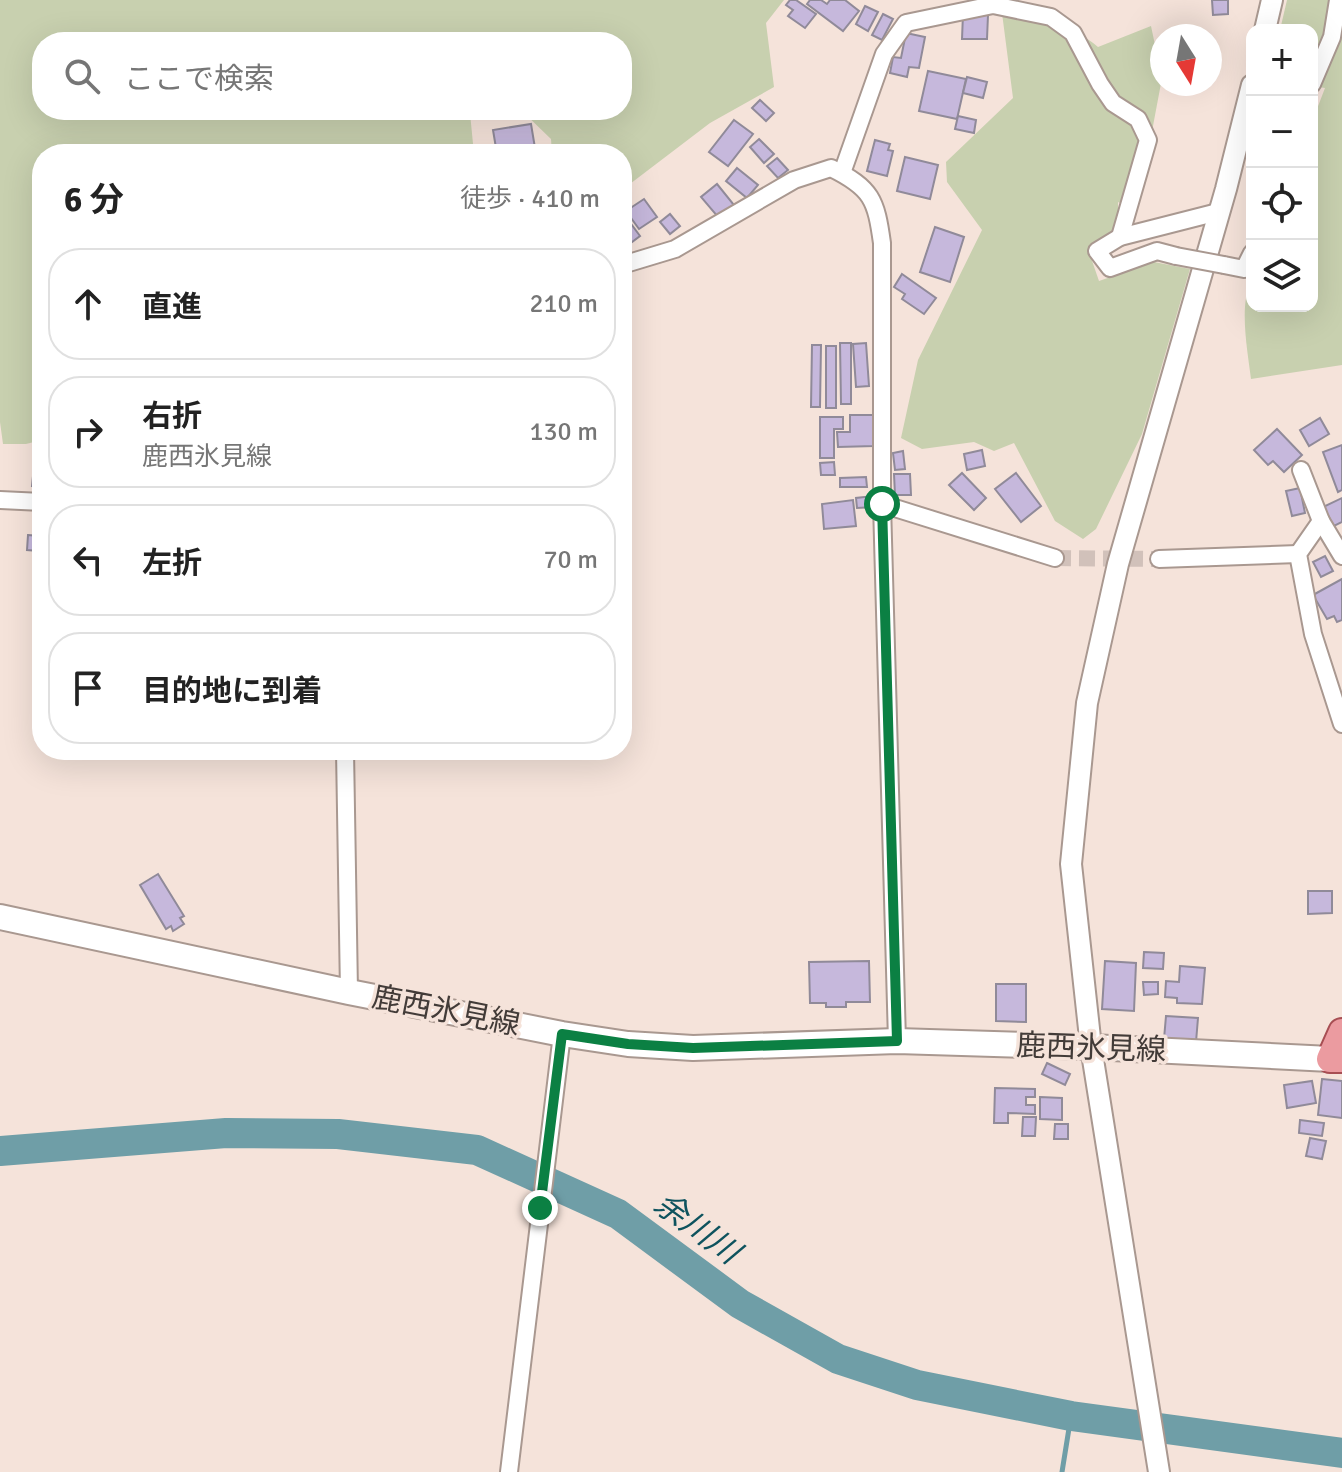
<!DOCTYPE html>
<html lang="ja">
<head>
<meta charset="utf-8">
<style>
  body { margin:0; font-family:Signika,"Noto Sans JP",sans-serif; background:#f6f6f6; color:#222 }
  .controls { position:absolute; right:24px; top:24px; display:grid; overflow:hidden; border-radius:16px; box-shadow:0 8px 32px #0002 }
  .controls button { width:72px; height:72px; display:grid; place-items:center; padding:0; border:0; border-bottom:2px solid #e0e0e0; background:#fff; color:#222; font:40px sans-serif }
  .compass { position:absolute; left:1150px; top:24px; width:72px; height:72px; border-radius:50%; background:#fff; box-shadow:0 8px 32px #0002; rotate:169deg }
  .stop { position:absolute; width:24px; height:24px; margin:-18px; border:6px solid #0b8043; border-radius:50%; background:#fff }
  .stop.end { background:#0b8043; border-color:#fff; box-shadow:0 2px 8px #0008 }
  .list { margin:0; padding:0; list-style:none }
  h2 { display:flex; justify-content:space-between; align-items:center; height:104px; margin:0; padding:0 32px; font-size:34px }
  h2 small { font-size:26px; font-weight:400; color:#767676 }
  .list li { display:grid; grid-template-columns:52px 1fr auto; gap:24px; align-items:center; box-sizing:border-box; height:112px; margin:0 16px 16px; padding:0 16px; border:2px solid #e0e0e0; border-radius:32px }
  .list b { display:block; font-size:30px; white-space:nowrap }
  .list p { margin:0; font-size:26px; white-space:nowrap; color:#767676 }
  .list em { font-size:26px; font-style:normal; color:#767676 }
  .icon { flex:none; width:44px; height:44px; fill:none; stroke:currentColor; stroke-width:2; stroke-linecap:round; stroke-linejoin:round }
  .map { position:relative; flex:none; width:1342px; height:1472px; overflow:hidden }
  .search { position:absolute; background:#fff; box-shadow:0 8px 32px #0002; left:32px; top:32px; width:600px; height:88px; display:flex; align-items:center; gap:20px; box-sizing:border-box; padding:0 28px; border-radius:32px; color:#767676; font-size:30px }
  .panel { position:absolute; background:#fff; box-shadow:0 8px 32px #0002; left:32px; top:144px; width:600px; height:616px; border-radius:32px }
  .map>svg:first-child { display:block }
</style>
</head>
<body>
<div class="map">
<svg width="1342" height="1472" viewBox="0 0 1342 1472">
  <rect width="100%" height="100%" fill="#f5e3da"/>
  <g fill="#c8d0af">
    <polygon points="0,0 784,0 766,23 774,87 710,123 622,190 622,154 552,154 551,139 521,110 622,110 622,42 42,42 42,110 477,110 470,113 474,154 42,154 42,440 26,444 3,444 0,422"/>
    <path d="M1287 0H1342V365L1251 379C1248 353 1238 303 1252 280V306H1312V122L1325 88 1312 86V30H1280Z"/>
    <path d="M1002 13C1037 18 1071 24 1098 47L1151 26 1162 78 1137 211 1118 202V223L1090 255 1099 281 1154 262 1190 269 1142 434 1096 529 1083 539 1055 521 1014 443 994 451 974 442 922 449 901 438 918 360 982 230 947 182 946 162 1013 98Z"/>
  </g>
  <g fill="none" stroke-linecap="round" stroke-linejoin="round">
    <polyline stroke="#6f9ea7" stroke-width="5" points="1062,1472 1071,1416"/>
    <polyline stroke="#6f9ea7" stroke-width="30" points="0,1151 226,1133 338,1134 477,1150 618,1214 740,1304 838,1359 917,1385 1071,1416 1342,1453"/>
  </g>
  <g fill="#c6b8dc" stroke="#908a99" stroke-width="2">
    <polygon points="790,0 796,0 816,14 805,28 788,16 793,10 786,5"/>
    <polygon points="810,0 821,0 827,4 830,0 845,0 859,11 843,31 807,4"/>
    <polygon points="1212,0 1228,0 1228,14 1213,15"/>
    <polygon points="865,6 878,12 868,31 856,24"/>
    <polygon points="883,14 893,19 882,40 872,35"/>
    <polygon points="963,14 988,15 987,39 962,39"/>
    <polygon points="906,33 925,37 919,68 909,67 907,77 890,73 893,57 901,58"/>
    <polygon points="928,71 966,79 957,119 919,111"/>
    <polygon points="967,77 987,82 983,98 963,93"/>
    <polygon points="760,100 774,113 766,121 752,108"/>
    <polygon points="958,116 976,120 974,133 955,129"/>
    <polygon points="734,120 753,134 728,166 709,152"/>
    <polygon points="531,124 536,154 497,154 493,130"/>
    <polygon points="759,139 774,154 764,163 750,147"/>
    <polygon points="875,140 890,144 888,150 893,151 887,176 867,171"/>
    <polygon points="905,157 938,165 930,199 897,191"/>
    <polygon points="777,158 788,170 778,178 767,166"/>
    <polygon points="737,168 758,185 747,198 726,181"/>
    <polygon points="717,184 734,205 718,217 701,197"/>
    <polygon points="644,199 657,217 639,229 626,211"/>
    <polygon points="670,214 680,226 670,234 660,222"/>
    <polygon points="626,217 640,236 624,248 622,220"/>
    <polygon points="935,227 964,237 950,282 920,272"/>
    <polygon points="902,274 936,298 924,314 902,299 905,294 894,287"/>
    <polygon points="840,343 851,343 851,404 841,404"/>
    <polygon points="866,343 869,386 856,387 853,344"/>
    <polygon points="812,345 821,345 820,407 811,407"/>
    <rect x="826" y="346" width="10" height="62"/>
    <polygon points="850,415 873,415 874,446 838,447 837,432 850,432"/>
    <polygon points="820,417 843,417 843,429 834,429 834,458 820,458"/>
    <polygon points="1320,418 1329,434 1309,446 1300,430"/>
    <polygon points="1277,429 1302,455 1284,472 1273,461 1268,465 1254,450"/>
    <polygon points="1342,445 1342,490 1338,492 1323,452"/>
    <polygon points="982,450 985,466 967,470 964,454"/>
    <polygon points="903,451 905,469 895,470 893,453"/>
    <polygon points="834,462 835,475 821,475 820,463"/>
    <polygon points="34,466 42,467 42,487 32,486"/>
    <polygon points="962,473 986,498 974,510 949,485"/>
    <polygon points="1016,473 1041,506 1021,522 995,489"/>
    <polygon points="894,474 910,474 911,495 895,495"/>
    <polygon points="866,477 867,487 840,487 840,478"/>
    <polygon points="1300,488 1305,513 1292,516 1286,491"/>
    <polygon points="873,496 874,507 857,508 856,498"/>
    <polygon points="1342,498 1342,522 1330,528 1321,508"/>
    <polygon points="853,500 856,526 824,529 822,504"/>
    <polygon points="28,535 39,536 38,551 27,550"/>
    <polygon points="1325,556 1333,571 1321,577 1313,562"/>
    <polygon points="1342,579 1342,620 1337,622 1334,616 1327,619 1313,595"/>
    <polygon points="158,874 184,916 180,918 184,924 173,931 171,926 166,929 140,885"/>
    <polygon points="1308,891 1332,891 1332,913 1308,914"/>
    <polygon points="1144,952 1164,953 1163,969 1143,968"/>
    <polygon points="869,961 870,1002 846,1002 846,1007 826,1007 826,1003 810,1003 809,962"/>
    <polygon points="1105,961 1136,963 1134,1011 1102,1009"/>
    <polygon points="1180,966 1205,968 1202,1004 1177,1003 1177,998 1165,997 1166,981 1179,982"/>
    <polygon points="1143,982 1158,982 1158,994 1144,995"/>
    <polygon points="996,984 1026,984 1026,1022 996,1021"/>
    <polygon points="1166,1016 1198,1018 1196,1042 1164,1039"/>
    <polygon points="1047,1063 1070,1074 1065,1085 1042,1074"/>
    <polygon points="1322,1079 1342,1081 1342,1118 1318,1115"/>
    <polygon points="1312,1081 1316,1103 1287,1108 1284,1085"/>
    <polygon points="995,1088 1035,1089 1035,1097 1026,1097 1026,1105 1035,1105 1035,1114 1008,1113 1008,1123 994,1123"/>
    <polygon points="1040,1097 1062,1098 1062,1120 1040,1119"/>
    <polygon points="1023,1117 1036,1117 1035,1136 1022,1136"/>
    <polygon points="1300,1120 1324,1123 1322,1136 1299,1133"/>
    <polygon points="1055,1124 1068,1124 1068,1139 1054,1139"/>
    <polygon points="1310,1138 1326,1141 1322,1159 1306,1156"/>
  </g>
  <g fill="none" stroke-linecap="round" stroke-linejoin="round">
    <polyline stroke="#d1c1ba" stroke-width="16" stroke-dasharray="16 8" stroke-linecap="butt" points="1055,558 1159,559"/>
    <g stroke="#a99890" stroke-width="20">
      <g id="minor">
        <polyline points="1312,84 1332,37 1338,0"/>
        <polyline points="842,173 884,54 906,23 993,5 1051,17 1073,33 1100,84 1113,103 1138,119 1148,140 1120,237"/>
        <polyline points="1176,256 1157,251 1110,268 1097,251 1120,237 1218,212"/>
        <path d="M622 265 675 249 794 180 831 168C872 188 876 200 882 243V504L897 1041"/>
        <polyline points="1224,265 1244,269 1252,253"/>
        <polyline points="1301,470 1321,521 1342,556"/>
        <polyline points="0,500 42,502"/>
        <polyline points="882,504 1055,558"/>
        <polyline points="1321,521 1298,554 1313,634 1342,724"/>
        <polyline points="1159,559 1298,554"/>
        <polyline points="345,750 349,992"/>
        <polyline points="509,1472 562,1034"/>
      </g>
    </g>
    <g stroke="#a99890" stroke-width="24">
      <g id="tertiary">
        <polyline points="1265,30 1272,0"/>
        <polyline points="1159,1472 1091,1047 1071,864 1087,703 1118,564 1226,189 1252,85"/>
      </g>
    </g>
    <g stroke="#a99890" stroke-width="28">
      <polyline id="secondary" points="0,917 349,992 562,1034 628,1044 693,1048 897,1041 1091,1047 1330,1059"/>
    </g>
    <g stroke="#a74e53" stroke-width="30">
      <polyline id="primary" points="1342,1032 1330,1059 1342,1059"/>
    </g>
    <use href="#minor" stroke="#fff" stroke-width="16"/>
    <use href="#tertiary" stroke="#fff" stroke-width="20"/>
    <use href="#secondary" stroke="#fff" stroke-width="24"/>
    <use href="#primary" stroke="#eb9ba0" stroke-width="26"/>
    <g stroke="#a99890" stroke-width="20" stroke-linecap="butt">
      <polyline id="minor-bridge" points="1176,256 1224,265"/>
    </g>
    <use href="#minor-bridge" stroke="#fff" stroke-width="16"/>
  </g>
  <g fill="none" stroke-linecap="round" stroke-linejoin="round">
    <polyline stroke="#0b8043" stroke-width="10" points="540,1208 562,1034 628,1044 693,1048 897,1041 882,504"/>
  </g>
  <g text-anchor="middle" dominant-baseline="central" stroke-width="7" stroke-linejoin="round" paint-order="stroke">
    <g font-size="30" fill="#423b38" stroke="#f5e3da">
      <text transform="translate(446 1011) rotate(11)">鹿西氷見線</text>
      <text transform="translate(1091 1048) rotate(2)">鹿西氷見線</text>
    </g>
    <g font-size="32" font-style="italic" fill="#0e535e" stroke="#f5e3da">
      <text transform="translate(697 1228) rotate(36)">余川川</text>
    </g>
  </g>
</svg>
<div class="controls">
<button>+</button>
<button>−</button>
<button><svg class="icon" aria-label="locate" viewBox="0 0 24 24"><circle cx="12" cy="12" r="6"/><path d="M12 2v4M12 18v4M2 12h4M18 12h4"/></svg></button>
<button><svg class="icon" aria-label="layers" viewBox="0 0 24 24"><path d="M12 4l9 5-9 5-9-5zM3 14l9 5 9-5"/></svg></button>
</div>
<svg class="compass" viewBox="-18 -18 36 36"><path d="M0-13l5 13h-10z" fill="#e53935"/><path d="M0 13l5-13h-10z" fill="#767676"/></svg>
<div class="stop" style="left:882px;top:504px"></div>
<div class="stop end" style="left:540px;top:1208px"></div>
<div class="search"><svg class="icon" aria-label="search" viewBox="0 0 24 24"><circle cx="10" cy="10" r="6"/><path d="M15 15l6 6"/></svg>ここで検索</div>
<section class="panel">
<h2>6 分<small>徒歩 · 410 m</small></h2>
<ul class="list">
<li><svg class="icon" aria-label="ahead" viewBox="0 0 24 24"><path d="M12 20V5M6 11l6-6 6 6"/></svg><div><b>直進</b></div><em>210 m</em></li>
<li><svg class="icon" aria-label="right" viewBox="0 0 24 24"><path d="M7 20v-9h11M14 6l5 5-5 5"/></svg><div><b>右折</b><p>鹿西氷見線</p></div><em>130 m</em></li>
<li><svg class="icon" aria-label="left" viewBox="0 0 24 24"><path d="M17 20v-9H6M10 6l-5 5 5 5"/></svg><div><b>左折</b></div><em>70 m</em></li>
<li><svg class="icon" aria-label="arrive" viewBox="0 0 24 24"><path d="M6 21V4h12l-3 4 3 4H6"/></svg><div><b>目的地に到着</b></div></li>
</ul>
</section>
</div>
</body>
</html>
